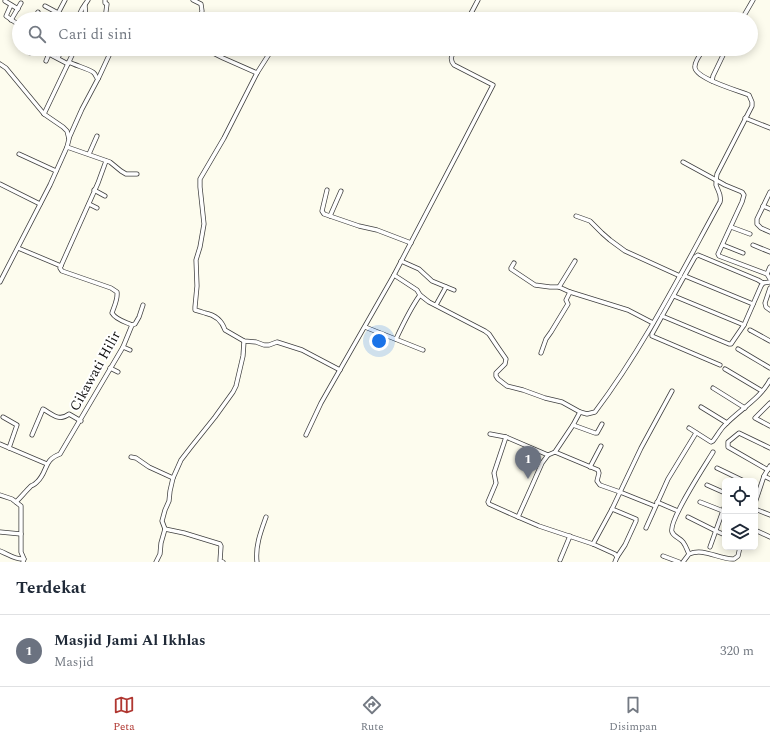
<!DOCTYPE html>
<html lang="id">
<head>
<meta charset="utf-8">
<style>
  body { margin:0; font-family:Spectral,serif; background:#f2f2f3; color:#1f2937 }
  .controls { position:absolute; right:12px; bottom:12px; display:grid; overflow:hidden; border-radius:6px; box-shadow:0 2px 10px #0003 }
  .controls button { width:36px; height:36px; display:grid; place-items:center; padding:0; border:0; border-bottom:1px solid #e0e1e3; background:#fff; color:#1f2937; font:20px sans-serif }
  .you { position:absolute; left:379px; top:341px; width:14px; height:14px; margin:-10px; border:3px solid #fff; border-radius:50%; background:#1a73e8; box-shadow:0 0 0 6px #1a73e833 }
  .badge { display:grid; place-items:center; width:26px; height:26px; border-radius:50%; background:#b03731; color:#fff; font-size:13px; font-weight:700 }
  .pin { position:absolute; translate:-50% -33px; filter:drop-shadow(0 1px 2px #0008) }
  .pin::after { content:''; position:absolute; top:21px; width:14px; height:12px; background:inherit; clip-path:polygon(0 0,100% 0,50% 100%) }
  .list { margin:0; padding:0; list-style:none }
  h2 { display:flex; justify-content:space-between; align-items:center; height:52px; margin:0; padding:0 16px; font-size:17px }
  h2 small { font-size:13px; font-weight:400; color:#747a83 }
  .list li { display:grid; grid-template-columns:26px 1fr auto; gap:12px; align-items:center; box-sizing:border-box; height:72px; padding:0 16px; border-top:1px solid #e0e1e3 }
  .list b { display:block; font-size:15px; white-space:nowrap }
  .list p { margin:0; font-size:13px; white-space:nowrap; color:#747a83 }
  .list em { font-size:13px; font-style:normal; color:#747a83 }
  .icon { flex:none; width:22px; height:22px; fill:none; stroke:currentColor; stroke-width:2; stroke-linecap:round; stroke-linejoin:round }
  .map { position:relative; flex:none; width:770px; height:562px; overflow:hidden }
  .search { position:absolute; background:#fff; box-shadow:0 2px 10px #0003; left:12px; right:12px; top:12px; height:44px; display:flex; align-items:center; gap:10px; box-sizing:border-box; padding:0 14px; border-radius:22px; color:#747a83; font-size:15px }
  .sheet { height:124px; background:#fff }
  nav { display:flex; justify-content:space-around; align-items:center; box-sizing:border-box; height:56px; border-top:1px solid #e0e1e3; background:#fff; font-size:11px; color:#747a83 }
  nav a { display:grid; justify-items:center; gap:2px }
  nav .on { color:#b03731 }
  .map>svg:first-child { display:block }
</style>
</head>
<body>
<div class="map">
<svg width="770" height="562" viewBox="0 0 770 562">
  <rect width="100%" height="100%" fill="#fdfcee"/>
  <g fill="none" stroke-linecap="round" stroke-linejoin="round">
    <g stroke="#404040" stroke-width="5">
      <g id="street">
        <polyline points="105,0 105,3 107,4 105,19"/>
        <polyline points="193,0 201,4 202,11 200,19"/>
        <polyline points="5,1 18,9"/>
        <polyline points="11,5 6,16 19,25"/>
        <polyline points="85,5 86,19"/>
        <polyline points="45,6 58,13"/>
        <polyline points="35,19 38,12"/>
        <polyline points="55,19 65,0"/>
        <polyline points="77,19 82,9 88,0"/>
        <polyline points="468,19 478,0"/>
        <polyline points="742,19 753,0"/>
        <polyline points="11,20 21,3"/>
        <polyline points="205,49 223,58 257,73"/>
        <path d="M271 51 257 73 224 138 200 179V187L204 224 200 247 196 260 197 286 195 307V310C199 311 202 312 205 313 216 315 222 321 225 330L244 341 256 342 264 345H269L277 342 302 350 340 370"/>
        <polyline points="30,53 32,49"/>
        <polyline points="49,54 68,64"/>
        <polyline points="58,58 62,49"/>
        <polyline points="46,61 51,49"/>
        <path d="M69 62C74 65 92 70 94 73 96 75 96 78 98 79"/>
        <polyline points="0,64 6,68 44,114 63,127 67,131 69,139 67,147 50,185 0,282"/>
        <polyline points="712,81 713,76 726,49"/>
        <polyline points="44,114 75,49"/>
        <polyline points="745,118 770,128"/>
        <polyline points="69,138 82,109 99,77 112,49"/>
        <polyline points="67,147 110,162 121,171 126,174 137,174"/>
        <polyline points="19,154 56,171"/>
        <polyline points="89,154 97,136"/>
        <path d="M106 161 98 183 60 268 62 271 111 288 117 292C118 300 114 306 112 313 116 320 126 322 132 325"/>
        <polyline points="683,162 716,180 725,185 742,192 744,195 742,202 718,254 719,256 767,274 770,279"/>
        <polyline points="0,184 40,204"/>
        <polyline points="94,190 105,196"/>
        <polyline points="327,190 322,211 324,214 359,226 377,230 411,243"/>
        <polyline points="770,192 757,219 757,224 761,228 770,232"/>
        <polyline points="89,204 97,208"/>
        <polyline points="763,206 770,209"/>
        <polyline points="330,216 341,191"/>
        <polyline points="576,216 590,221 602,233 610,240 625,251 680,276"/>
        <polyline points="731,227 750,234"/>
        <polyline points="723,245 743,253"/>
        <polyline points="753,245 770,252"/>
        <polyline points="18,248 61,266"/>
        <polyline points="401,261 419,269 432,281 454,290"/>
        <polyline points="514,263 511,268 511,269 535,285 550,287 559,287 570,292 628,310 653,323"/>
        <polyline points="767,274 770,267"/>
        <path d="M394 275 417 290 420 295 429 302 485 331 489 334 497 346 506 359 505 364 496 373V376L498 379 507 386 523 390 545 398 562 402 580 412 587 414 595 412C644 347 681 273 720 202 722 195 718 191 716 185 716 181 716 178 717 174L752 106V102L749 95C740 91 692 78 695 66 695 61 701 53 704 49"/>
        <polyline points="685,276 753,304"/>
        <polyline points="559,287 575,261"/>
        <polyline points="770,288 765,303 766,307 770,310"/>
        <polyline points="674,296 744,325"/>
        <polyline points="436,305 446,287"/>
        <polyline points="662,316 729,344 731,344 744,325 761,286 763,283"/>
        <polyline points="365,327 423,350"/>
        <polyline points="750,330 770,341"/>
        <path d="M396 339C403 324 410 309 420 295"/>
        <polyline points="123,347 130,350"/>
        <polyline points="738,349 770,368"/>
        <polyline points="541,353 546,339 551,332 568,304 566,300 570,292"/>
        <polyline points="720,365 652,336 652,334 695,257 698,255 758,280 763,283 770,282"/>
        <polyline points="110,368 118,372"/>
        <polyline points="725,369 762,391"/>
        <polyline points="713,388 745,408"/>
        <polyline points="770,403 755,418 770,426"/>
        <polyline points="701,407 727,423"/>
        <polyline points="580,412 573,425 555,452 548,455 542,463 531,488 518,517 539,526 593,544 615,554 617,557"/>
        <polyline points="3,417 17,425 9,448"/>
        <polyline points="573,425 595,433 597,433 602,424"/>
        <path d="M689 428 711 442 713 441C717 436 720 430 724 426 739 410 760 399 770 380"/>
        <polyline points="490,434 506,437 548,455"/>
        <path d="M32 435 43 409C52 414 59 422 69 414L81 421"/>
        <path d="M306 435 321 403 394 275 464 141 493 85 454 65C449 59 452 55 455 49"/>
        <polyline points="506,437 494,473 496,483 488,502 489,504 518,517"/>
        <polyline points="0,444 47,464"/>
        <polyline points="555,452 598,470 599,473 597,481 600,485 620,492 655,506"/>
        <polyline points="131,457 136,458 149,467 173,478"/>
        <polyline points="590,467 601,446"/>
        <polyline points="717,468 744,481"/>
        <polyline points="768,470 728,447 728,442 739,433 770,448"/>
        <polyline points="764,476 770,479"/>
        <polyline points="707,485 725,493"/>
        <polyline points="0,495 12,499 21,506 21,552 24,559 23,562"/>
        <path d="M16 502C21 497 26 491 31 486 35 484 34 485 37 482 48 472 43 460 60 454L123 347 132 325 135 324 139 317 143 305"/>
        <polyline points="657,502 678,511"/>
        <polyline points="700,502 723,511"/>
        <polyline points="755,503 764,476 770,466"/>
        <polyline points="612,509 636,519"/>
        <polyline points="755,509 770,515"/>
        <polyline points="688,517 716,531 725,535"/>
        <polyline points="646,528 668,479 696,433"/>
        <polyline points="165,529 184,533 220,544 221,546 220,561 223,562"/>
        <polyline points="755,530 770,537"/>
        <polyline points="0,532 21,534"/>
        <polyline points="593,544 612,509 641,448 672,391"/>
        <polyline points="710,547 725,505"/>
        <path d="M0 551C8 554 15 560 24 559"/>
        <path d="M689 554C687 550 686 546 683 542 680 538 674 537 672 532 668 521 706 464 713 452"/>
        <polyline points="663,556 679,562"/>
        <polyline points="560,560 570,536"/>
        <polyline points="156,562 160,554 161,543 165,529 162,521 165,510 169,501 170,491 173,478 181,460 191,447 215,417 233,392 236,386 243,356 244,341"/>
        <path d="M257 562C255 546 261 531 266 517"/>
        <polyline points="615,562 617,557 625,545 636,521"/>
        <path d="M683 562 689 554C704 547 719 560 734 559L738 556 740 547"/>
      </g>
    </g>
    <use href="#street" stroke="#fff" stroke-width="3.5"/>
  </g>
  <g text-anchor="middle" dominant-baseline="central" stroke-width="4" stroke-linejoin="round" paint-order="stroke">
    <g font-size="14" fill="#0d0d0d" stroke="#fff">
      <text transform="translate(95 371) rotate(-61)">Cikawati Hilir</text>
    </g>
  </g>
</svg>
<div class="controls">
<button><svg class="icon" aria-label="locate" viewBox="0 0 24 24"><circle cx="12" cy="12" r="6"/><path d="M12 2v4M12 18v4M2 12h4M18 12h4"/></svg></button>
<button><svg class="icon" aria-label="layers" viewBox="0 0 24 24"><path d="M12 4l9 5-9 5-9-5zM3 14l9 5 9-5"/></svg></button>
</div>
<div class="you"></div>
<div class="pin badge" style="left:528px;top:479px;background:#6b7280">1</div>
<div class="search"><svg class="icon" aria-label="search" viewBox="0 0 24 24"><circle cx="10" cy="10" r="6"/><path d="M15 15l6 6"/></svg>Cari di sini</div>
</div>
<section class="sheet">
<h2>Terdekat<small></small></h2>
<ul class="list">
<li><span class="badge" style="background:#6b7280">1</span><div><b>Masjid Jami Al Ikhlas</b><p>Masjid</p></div><em>320 m</em></li>
</ul>
</section>
<nav>
<a class="on"><svg class="icon" aria-label="map" viewBox="0 0 24 24"><path d="M3 6l6-2 6 2 6-2v14l-6 2-6-2-6 2zM9 4v14M15 6v14"/></svg>Peta</a>
<a><svg class="icon" aria-label="directions" viewBox="0 0 24 24"><path d="M12 3l9 9-9 9-9-9zM9 14v-3h6M13 9l2 2-2 2"/></svg>Rute</a>
<a><svg class="icon" aria-label="saved" viewBox="0 0 24 24"><path d="M7 4h10v16l-5-4-5 4z"/></svg>Disimpan</a>
</nav>
</body>
</html>
